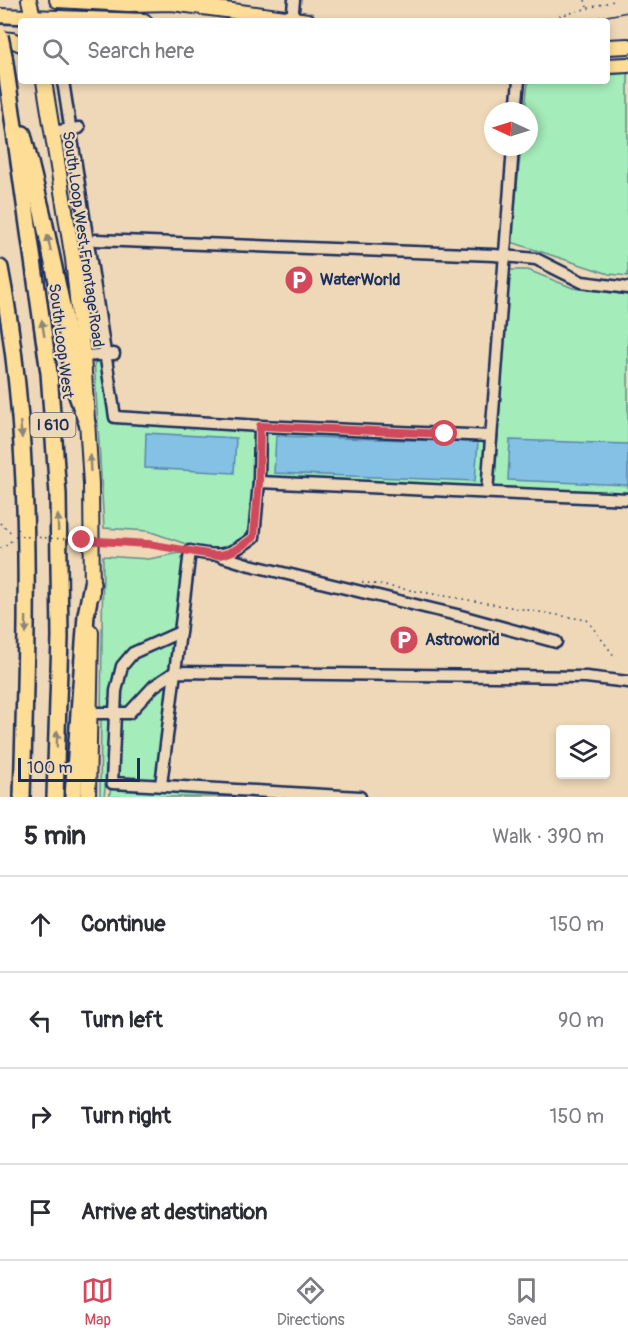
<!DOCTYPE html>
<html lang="en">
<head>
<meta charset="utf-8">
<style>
  body { margin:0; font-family:Pangolin,sans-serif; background:#f7f7f7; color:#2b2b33 }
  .controls { position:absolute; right:18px; bottom:18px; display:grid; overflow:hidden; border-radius:6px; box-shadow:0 3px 9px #0003 }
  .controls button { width:54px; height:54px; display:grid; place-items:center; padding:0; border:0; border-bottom:2px solid #e1e1e2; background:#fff; color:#2b2b33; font:30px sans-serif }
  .compass { position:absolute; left:484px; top:102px; width:54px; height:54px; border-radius:50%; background:#fff; box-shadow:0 3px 9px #0003; rotate:274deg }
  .scale { position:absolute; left:18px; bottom:15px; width:122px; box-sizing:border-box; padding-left:6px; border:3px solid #1b2f5e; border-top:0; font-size:16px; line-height:21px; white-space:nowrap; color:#1b2f5e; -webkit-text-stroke:4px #eed8b7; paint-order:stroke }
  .stop { position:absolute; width:18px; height:18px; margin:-14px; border:4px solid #d1495b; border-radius:50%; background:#fff }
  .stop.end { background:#d1495b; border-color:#fff; box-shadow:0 2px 6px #0008 }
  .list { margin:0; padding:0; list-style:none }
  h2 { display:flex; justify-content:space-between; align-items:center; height:78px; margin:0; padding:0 24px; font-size:26px }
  h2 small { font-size:20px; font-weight:400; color:#7c7c81 }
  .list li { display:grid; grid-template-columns:39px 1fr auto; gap:18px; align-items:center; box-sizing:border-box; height:96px; padding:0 24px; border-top:2px solid #e1e1e2 }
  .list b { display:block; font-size:22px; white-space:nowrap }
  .list em { font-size:20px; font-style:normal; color:#7c7c81 }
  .icon { flex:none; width:33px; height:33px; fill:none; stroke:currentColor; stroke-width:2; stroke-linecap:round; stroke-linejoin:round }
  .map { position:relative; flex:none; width:628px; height:797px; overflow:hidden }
  .search { position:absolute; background:#fff; box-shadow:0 3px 9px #0003; left:18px; right:18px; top:18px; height:66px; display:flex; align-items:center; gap:15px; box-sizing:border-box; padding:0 21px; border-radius:6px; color:#7c7c81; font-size:22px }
  .sheet { height:462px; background:#fff }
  nav { display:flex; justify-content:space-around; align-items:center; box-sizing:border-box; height:84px; border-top:2px solid #e1e1e2; background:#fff; font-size:16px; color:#7c7c81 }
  nav a { display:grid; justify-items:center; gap:3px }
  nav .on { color:#d1495b }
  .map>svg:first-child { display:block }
</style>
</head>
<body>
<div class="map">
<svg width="628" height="797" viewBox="0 0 628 797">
  <rect width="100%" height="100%" fill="#eed8b7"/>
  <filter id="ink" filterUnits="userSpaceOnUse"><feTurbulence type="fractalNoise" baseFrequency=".0167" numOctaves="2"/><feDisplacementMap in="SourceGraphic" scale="12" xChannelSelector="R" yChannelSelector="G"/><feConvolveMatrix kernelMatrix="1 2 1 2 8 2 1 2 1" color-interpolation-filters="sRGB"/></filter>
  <g filter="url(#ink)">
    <g fill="#a4ecb9" stroke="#608e8c" stroke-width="1.5">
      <polygon points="628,73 628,276 609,274 511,242 521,147 529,147 529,111 525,111 528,81 607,81 607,75"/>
      <polygon points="509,270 528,270 573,288 628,295 628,498 494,493"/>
      <polygon points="106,355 115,417 491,436 487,492 259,482 254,537 221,556 148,531 104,528 94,358"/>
      <polygon points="190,551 161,785 357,797 109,797 112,783 115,697 104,797 100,797 103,556 149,559"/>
    </g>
    <g fill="#84c1e4" stroke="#5a87ae" stroke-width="1.5">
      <polygon points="146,433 236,438 234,473 145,468"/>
      <polygon points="276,436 478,442 475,481 274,473"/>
      <polygon points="510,440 628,444 628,485 508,480"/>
    </g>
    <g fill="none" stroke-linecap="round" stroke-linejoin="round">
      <g stroke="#1b2f5e" stroke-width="15">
        <g id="minor">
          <polyline points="292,21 294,0"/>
          <polyline points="63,81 115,417 260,426 259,482 628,499"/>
          <polyline points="516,111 519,81"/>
          <polyline points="52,132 79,128"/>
          <polyline points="96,240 494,255 536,259 582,282 628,288"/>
          <polyline points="83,356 114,354"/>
          <polyline points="260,426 491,436"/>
          <path d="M259 482 254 537C229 556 221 558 190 551L180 632 133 653 122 666 116 691 112 783 360 797"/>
          <polyline points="487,492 513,147"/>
          <polyline points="221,556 250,565 461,616 556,642"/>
          <polyline points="90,713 129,713 154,686 175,672 586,677 628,682"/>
          <polyline points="161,785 180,632"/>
        </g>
      </g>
      <g stroke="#1b2f5e" stroke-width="18">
        <g id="major">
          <polyline points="29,0 34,21"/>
          <polyline points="57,0 128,4 172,3 308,21"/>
          <polyline points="0,16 144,21"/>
          <polyline points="0,39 12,40 21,44"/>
          <polyline points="607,47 628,46"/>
          <polyline points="607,66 628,65"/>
          <polyline points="44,81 73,259 83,356 91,484 92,595"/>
          <polyline points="88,797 91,632"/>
        </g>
      </g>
      <g stroke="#1b2f5e" stroke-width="20">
        <g id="highway">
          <polyline points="4,56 49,373 58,494 60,637 55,797"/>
          <polyline points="23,134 43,216 64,315 75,390 87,423"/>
          <path d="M0 268C34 442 27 621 22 797"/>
          <polyline points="73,797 86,615 92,584"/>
        </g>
      </g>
      <g stroke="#1b2f5e" stroke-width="1.5" stroke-dasharray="1.5 4.5" stroke-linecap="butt">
        <polyline points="585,0 587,7"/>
        <polyline points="542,21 617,0"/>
        <polyline points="0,523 13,534"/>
        <polyline points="148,544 180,550"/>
        <polyline points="0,548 7,545 14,538"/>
        <polyline points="362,582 587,620 615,657"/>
      </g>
      <use href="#minor" stroke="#eed8b7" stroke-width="10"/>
      <use href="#major" stroke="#fedd96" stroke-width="14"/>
      <use href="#highway" stroke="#fedd96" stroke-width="15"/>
      <g stroke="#1b2f5e" stroke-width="1.5">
        <polyline points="580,21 628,12"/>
        <polyline points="0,23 21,24"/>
      </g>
      <g stroke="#1b2f5e" stroke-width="20" stroke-linecap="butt">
        <polyline id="highway-bridge" points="0,36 4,56"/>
      </g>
      <polyline stroke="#1b2f5e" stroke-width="1.5" stroke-dasharray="1.5 4.5" stroke-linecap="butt" points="15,536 148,544"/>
      <use href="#highway-bridge" stroke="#fedd96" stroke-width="15"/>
    </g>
    <defs><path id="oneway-solid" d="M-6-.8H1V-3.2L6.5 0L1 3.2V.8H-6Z" transform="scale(1.5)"/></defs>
    <g fill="#8c867a">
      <use href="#oneway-solid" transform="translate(49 243) rotate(-102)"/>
      <use href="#oneway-solid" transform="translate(43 328) rotate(-99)"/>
      <use href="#oneway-solid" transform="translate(21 430) rotate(84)"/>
      <use href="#oneway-solid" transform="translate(90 463) rotate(-93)"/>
      <use href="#oneway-solid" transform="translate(58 523) rotate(-91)"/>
      <use href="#oneway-solid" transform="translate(26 625) rotate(91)"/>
      <use href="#oneway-solid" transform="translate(57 739) rotate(-88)"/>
    </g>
  </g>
  <g fill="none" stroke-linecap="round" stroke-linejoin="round" filter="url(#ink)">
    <path stroke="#d1495b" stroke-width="8" d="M82 540 148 544 213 555C229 556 242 546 254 537L259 482 260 426 445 434"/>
  </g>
  <defs>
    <g id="parking-disc" transform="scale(1.5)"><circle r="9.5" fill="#d1495b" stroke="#eed8b7"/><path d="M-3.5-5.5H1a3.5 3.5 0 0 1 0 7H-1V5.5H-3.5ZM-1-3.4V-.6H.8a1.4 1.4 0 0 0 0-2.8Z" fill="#fff"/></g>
  </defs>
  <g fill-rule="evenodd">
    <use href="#parking-disc" x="299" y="280"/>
    <use href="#parking-disc" x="404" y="640"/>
  </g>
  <g text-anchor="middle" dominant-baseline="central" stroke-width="4.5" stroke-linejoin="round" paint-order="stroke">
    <rect fill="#eed8b7" stroke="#5a6279" stroke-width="1.5" x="30.5" y="413" width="45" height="24" rx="4.5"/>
    <g font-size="15" font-weight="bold" fill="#1b2f5e">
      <text x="53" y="425">I 610</text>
    </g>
    <g font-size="16" fill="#1b2f5e" stroke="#eed8b7">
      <text transform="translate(83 239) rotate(82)">South Loop West Frontage Road</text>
      <text transform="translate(61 341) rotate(83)">South Loop West</text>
    </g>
    <g font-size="16" font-weight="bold" fill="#1b2f5e" stroke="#eed8b7" text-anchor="start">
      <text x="320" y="280">WaterWorld</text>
      <text x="425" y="640">Astroworld</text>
    </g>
  </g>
</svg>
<div class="controls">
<button><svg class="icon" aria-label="layers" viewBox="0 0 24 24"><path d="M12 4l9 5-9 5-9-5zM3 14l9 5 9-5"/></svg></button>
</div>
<svg class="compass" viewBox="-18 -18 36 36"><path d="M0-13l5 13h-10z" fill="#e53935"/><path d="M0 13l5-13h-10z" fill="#7c7c81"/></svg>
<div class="scale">100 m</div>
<div class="stop" style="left:445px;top:434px"></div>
<div class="stop end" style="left:82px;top:540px"></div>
<div class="search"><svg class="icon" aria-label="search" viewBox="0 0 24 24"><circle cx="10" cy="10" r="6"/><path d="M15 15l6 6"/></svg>Search here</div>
</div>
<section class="sheet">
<h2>5 min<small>Walk · 390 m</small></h2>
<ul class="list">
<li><svg class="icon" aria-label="ahead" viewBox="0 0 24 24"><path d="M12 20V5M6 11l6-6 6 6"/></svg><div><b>Continue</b></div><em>150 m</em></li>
<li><svg class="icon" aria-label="left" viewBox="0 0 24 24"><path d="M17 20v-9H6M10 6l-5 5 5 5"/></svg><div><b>Turn left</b></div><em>90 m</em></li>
<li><svg class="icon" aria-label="right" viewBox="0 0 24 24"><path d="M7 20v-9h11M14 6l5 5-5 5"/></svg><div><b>Turn right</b></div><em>150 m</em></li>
<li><svg class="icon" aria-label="arrive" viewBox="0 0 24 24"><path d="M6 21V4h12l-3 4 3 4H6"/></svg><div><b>Arrive at destination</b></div></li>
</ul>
</section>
<nav>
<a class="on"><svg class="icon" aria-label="map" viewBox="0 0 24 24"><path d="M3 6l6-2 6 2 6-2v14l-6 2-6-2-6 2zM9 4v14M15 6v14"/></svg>Map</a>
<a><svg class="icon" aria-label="directions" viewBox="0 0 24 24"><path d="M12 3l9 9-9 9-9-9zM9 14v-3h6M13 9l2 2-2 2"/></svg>Directions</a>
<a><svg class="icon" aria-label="saved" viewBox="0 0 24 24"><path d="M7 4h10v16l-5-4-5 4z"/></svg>Saved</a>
</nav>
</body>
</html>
